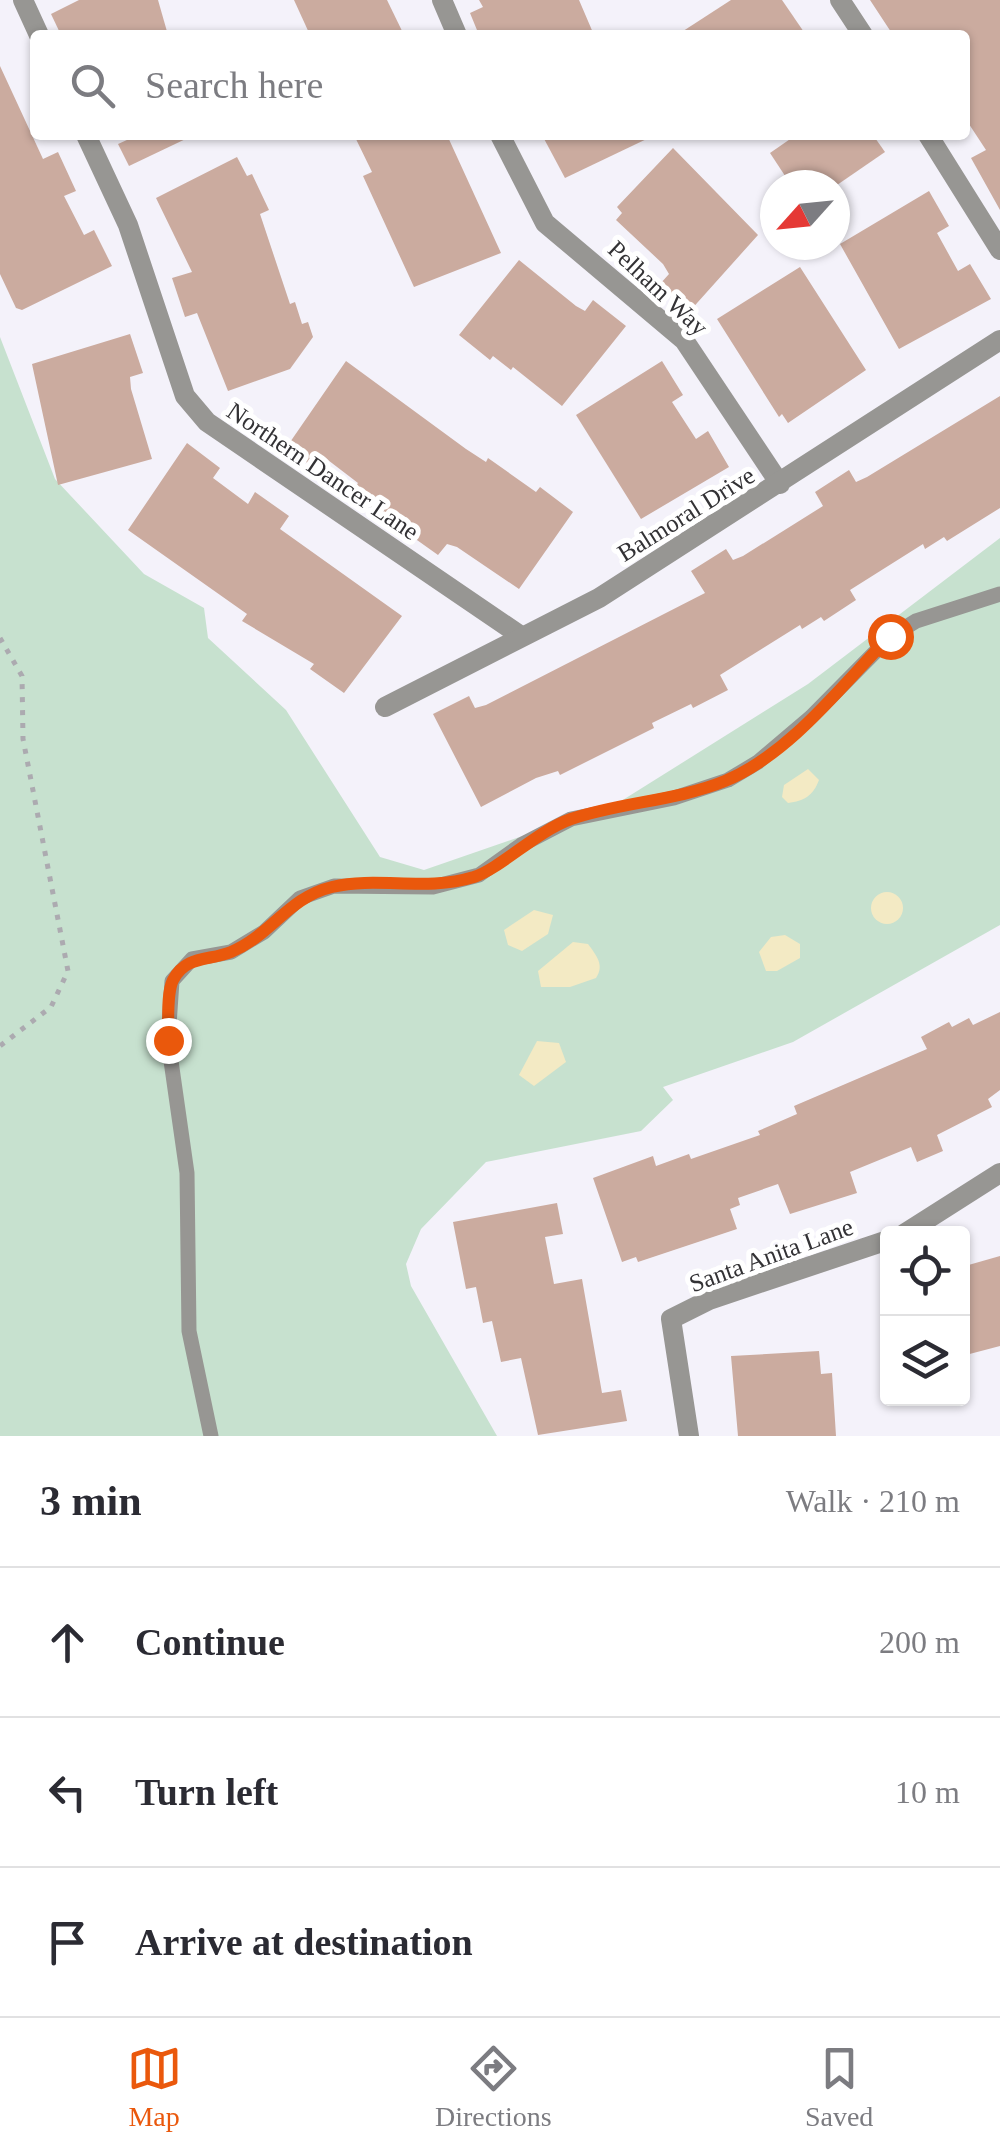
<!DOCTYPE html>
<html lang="en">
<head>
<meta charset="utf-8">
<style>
  body { margin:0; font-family:"Times New Roman",serif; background:#f2f2f3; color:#2b2b33 }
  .controls { position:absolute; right:30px; bottom:30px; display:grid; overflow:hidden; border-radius:10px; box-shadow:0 2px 8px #0004 }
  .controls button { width:90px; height:90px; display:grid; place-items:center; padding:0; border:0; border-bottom:2px solid #e1e1e2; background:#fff; color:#2b2b33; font:50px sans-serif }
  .compass { position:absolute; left:760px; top:170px; width:90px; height:90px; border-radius:50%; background:#fff; box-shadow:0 2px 8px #0004; rotate:243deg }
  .stop { position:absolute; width:30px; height:30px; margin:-22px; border:8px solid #ea580c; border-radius:50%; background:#fff }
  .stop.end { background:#ea580c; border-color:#fff; box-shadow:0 2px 10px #0008 }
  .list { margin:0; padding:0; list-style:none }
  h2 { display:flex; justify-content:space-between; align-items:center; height:130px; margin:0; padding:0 40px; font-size:42px }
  h2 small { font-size:32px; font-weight:400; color:#7c7c81 }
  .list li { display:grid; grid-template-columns:65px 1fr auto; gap:30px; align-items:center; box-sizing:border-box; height:150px; padding:0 40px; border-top:2px solid #e1e1e2 }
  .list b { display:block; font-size:38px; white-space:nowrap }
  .list em { font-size:32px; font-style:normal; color:#7c7c81 }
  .icon { flex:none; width:55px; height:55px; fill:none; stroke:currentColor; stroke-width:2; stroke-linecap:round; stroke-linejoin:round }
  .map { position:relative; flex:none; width:1000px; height:1436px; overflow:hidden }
  .search { position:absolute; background:#fff; box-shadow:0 2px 8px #0004; left:30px; right:30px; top:30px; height:110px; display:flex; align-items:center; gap:25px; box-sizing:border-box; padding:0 35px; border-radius:10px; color:#7c7c81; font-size:38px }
  .sheet { height:580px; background:#fff }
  nav { display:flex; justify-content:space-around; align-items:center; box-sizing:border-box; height:140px; border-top:2px solid #e1e1e2; background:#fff; font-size:28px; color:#7c7c81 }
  nav a { display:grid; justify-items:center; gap:5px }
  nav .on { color:#ea580c }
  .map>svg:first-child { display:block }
</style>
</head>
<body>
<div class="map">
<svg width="1000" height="1436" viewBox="0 0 1000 1436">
  <rect width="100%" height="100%" fill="#f4f2fa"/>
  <polygon fill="#c7e1cf" points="0,337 55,479 144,574 204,608 208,638 286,710 380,857 424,870 618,803 808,684 1000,538 1000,925 793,1042 663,1087 673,1100 641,1131 486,1162 421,1229 406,1264 411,1286 497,1436 0,1436"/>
  <g fill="#f3eac4">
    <path d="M808 769 819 780C813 796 804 801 788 803L782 797 784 785Z"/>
    <circle cx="887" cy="908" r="16"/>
    <polygon points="534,910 553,915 548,934 522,951 508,945 504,930"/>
    <polygon points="785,935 800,944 800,958 777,971 766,971 759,952 771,937"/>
    <path d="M573 942 588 944C596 955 605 965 596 978L570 987H541L538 971Z"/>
    <polygon points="537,1041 559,1043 566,1062 534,1086 519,1075"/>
  </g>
  <g fill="#cbab9f">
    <polygon points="79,0 158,0 168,35 61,35 51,14"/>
    <polygon points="294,0 387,0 404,35 310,35"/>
    <polygon points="479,0 579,0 594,35 479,35 470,13 483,7"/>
    <polygon points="731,0 782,0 806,35 677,35"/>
    <polygon points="870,0 1000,0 1000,210 971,158 986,150 965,118 965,35 893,35"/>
    <polygon points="0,66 43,159 58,152 76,191 64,196 84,235 94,230 112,266 22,310 16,308 0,274"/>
    <polygon points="138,135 194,135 129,166 118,144"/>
    <polygon points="354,135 447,135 501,253 414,287 363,176 372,172"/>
    <polygon points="542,135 655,135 565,178"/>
    <polygon points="796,135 873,135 885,152 837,185 791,185 770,153"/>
    <polygon points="673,148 758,235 689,312 660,284 669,274 663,264 616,220 622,213 617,207"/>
    <polygon points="237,157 247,176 252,174 269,210 260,214 290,304 295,302 302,324 308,322 313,337 290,369 228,391 197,313 185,317 172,278 192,272 156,198"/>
    <polygon points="929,191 949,226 937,233 958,271 970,264 991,299 899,349 840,244"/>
    <polygon points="519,260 576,306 585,311 593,300 626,326 562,406 513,367 511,370 493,356 490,360 459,335"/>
    <polygon points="800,267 866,370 788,423 782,414 779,417 717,319"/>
    <polygon points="130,334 143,373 130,377 131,389 152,459 58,485 32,364"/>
    <polygon points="346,361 466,449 486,462 488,458 536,492 540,487 573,512 519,589 457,547 447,544 438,555 351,493 358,483 324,457 316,469 286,448"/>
    <polygon points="662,361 683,395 672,402 696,439 708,431 729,467 641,519 576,415"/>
    <polygon points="1000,396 1000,508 947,541 944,537 925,549 923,544 850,590 856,600 824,621 821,617 802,629 800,625 720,675 728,690 693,708 691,704 652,723 654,728 560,775 558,771 536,778 481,807 433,714 469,696 475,708 486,705 705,593 691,571 726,549 733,560 743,556 823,506 815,492 849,470 856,482 867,477"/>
    <polygon points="187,443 220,468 213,478 248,504 255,492 289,516 280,529 402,616 344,693 310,669 314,664 242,621 247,614 128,530"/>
    <polygon points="1000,1012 1000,1090 988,1099 992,1107 937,1135 943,1151 917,1162 911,1147 850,1172 857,1193 790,1214 778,1184 738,1198 740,1205 730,1209 737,1229 638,1262 636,1257 622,1262 593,1178 653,1156 656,1166 689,1154 691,1159 760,1135 758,1131 797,1114 794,1106 927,1049 921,1037 949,1022 952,1027 969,1018 973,1025"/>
    <polygon points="557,1203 563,1234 545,1237 554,1284 582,1279 602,1393 621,1390 627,1421 538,1435 521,1358 501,1362 492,1321 483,1323 476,1287 466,1289 453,1222"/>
    <polygon points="1000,1256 1000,1346 962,1356 965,1266"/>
    <polygon points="819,1351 821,1374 832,1373 836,1436 738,1436 731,1356"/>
  </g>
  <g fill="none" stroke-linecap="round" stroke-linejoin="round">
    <polyline stroke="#acaab0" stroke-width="5" stroke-dasharray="5 8" stroke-linecap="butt" points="0,638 22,676 23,739 68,971 51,1007 0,1046"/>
    <polyline stroke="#979693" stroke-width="15" points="211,1436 189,1331 187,1173 168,1040 172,981 192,959 231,952 264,932 300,898 334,886 433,887 479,875 521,845 571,819 674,798 728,780 758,762 811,717 890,637 916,621 1000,594"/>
    <g stroke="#979693" stroke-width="20">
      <polyline points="23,0 39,35"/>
      <polyline points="442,0 457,35"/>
      <polyline points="840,0 863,35"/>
      <polyline points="86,135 128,225 185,396 207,422 521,636"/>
      <polyline points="500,135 545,223 684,340 780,484"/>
      <polyline points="928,135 1000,250"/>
      <polyline points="385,707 599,598 1000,340"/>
      <polyline points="904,1234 1000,1173"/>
      <polyline points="689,1436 671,1319 709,1300 888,1240"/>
    </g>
  </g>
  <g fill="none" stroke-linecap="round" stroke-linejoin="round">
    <path stroke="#ea580c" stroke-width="12" d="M168 1040C169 1024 166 994 173 980 186 955 209 961 231 952 270 936 289 897 332 887 379 876 424 892 474 877 501 868 537 831 571 819 621 802 676 801 725 781 790 754 842 685 890 636"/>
  </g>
  <g text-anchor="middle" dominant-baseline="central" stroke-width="10" stroke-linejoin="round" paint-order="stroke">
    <g font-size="25" fill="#333235" stroke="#fff">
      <text transform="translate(658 288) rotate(43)">Pelham Way</text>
      <text transform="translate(323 471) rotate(34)">Northern Dancer Lane</text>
      <text transform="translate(686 514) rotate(-32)">Balmoral Drive</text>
      <text transform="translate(771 1255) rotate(-20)">Santa Anita Lane</text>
    </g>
  </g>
</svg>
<div class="controls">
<button><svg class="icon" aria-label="locate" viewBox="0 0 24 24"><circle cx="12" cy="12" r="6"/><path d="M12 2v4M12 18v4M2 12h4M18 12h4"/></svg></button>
<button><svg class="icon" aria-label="layers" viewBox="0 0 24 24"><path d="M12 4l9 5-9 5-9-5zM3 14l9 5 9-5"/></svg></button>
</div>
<svg class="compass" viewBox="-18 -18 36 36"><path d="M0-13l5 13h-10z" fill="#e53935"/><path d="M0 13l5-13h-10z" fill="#7c7c81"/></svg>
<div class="stop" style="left:890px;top:636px"></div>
<div class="stop end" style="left:168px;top:1040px"></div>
<div class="search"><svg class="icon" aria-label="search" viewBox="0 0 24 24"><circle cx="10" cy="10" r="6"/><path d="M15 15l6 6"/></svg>Search here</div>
</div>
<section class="sheet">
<h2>3 min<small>Walk · 210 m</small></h2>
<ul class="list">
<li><svg class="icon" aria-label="ahead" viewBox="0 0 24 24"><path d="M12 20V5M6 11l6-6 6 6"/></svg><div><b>Continue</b></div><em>200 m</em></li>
<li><svg class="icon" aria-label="left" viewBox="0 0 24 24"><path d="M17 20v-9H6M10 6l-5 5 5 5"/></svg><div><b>Turn left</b></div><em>10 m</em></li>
<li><svg class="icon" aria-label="arrive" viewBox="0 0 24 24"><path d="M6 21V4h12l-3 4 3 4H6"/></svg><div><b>Arrive at destination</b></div></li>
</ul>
</section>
<nav>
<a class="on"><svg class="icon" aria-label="map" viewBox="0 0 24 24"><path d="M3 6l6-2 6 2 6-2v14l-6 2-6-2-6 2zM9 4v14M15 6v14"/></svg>Map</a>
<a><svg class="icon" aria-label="directions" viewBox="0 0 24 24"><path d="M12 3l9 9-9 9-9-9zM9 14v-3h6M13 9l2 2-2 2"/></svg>Directions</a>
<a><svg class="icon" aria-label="saved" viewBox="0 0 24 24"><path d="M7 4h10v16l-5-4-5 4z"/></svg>Saved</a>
</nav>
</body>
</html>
